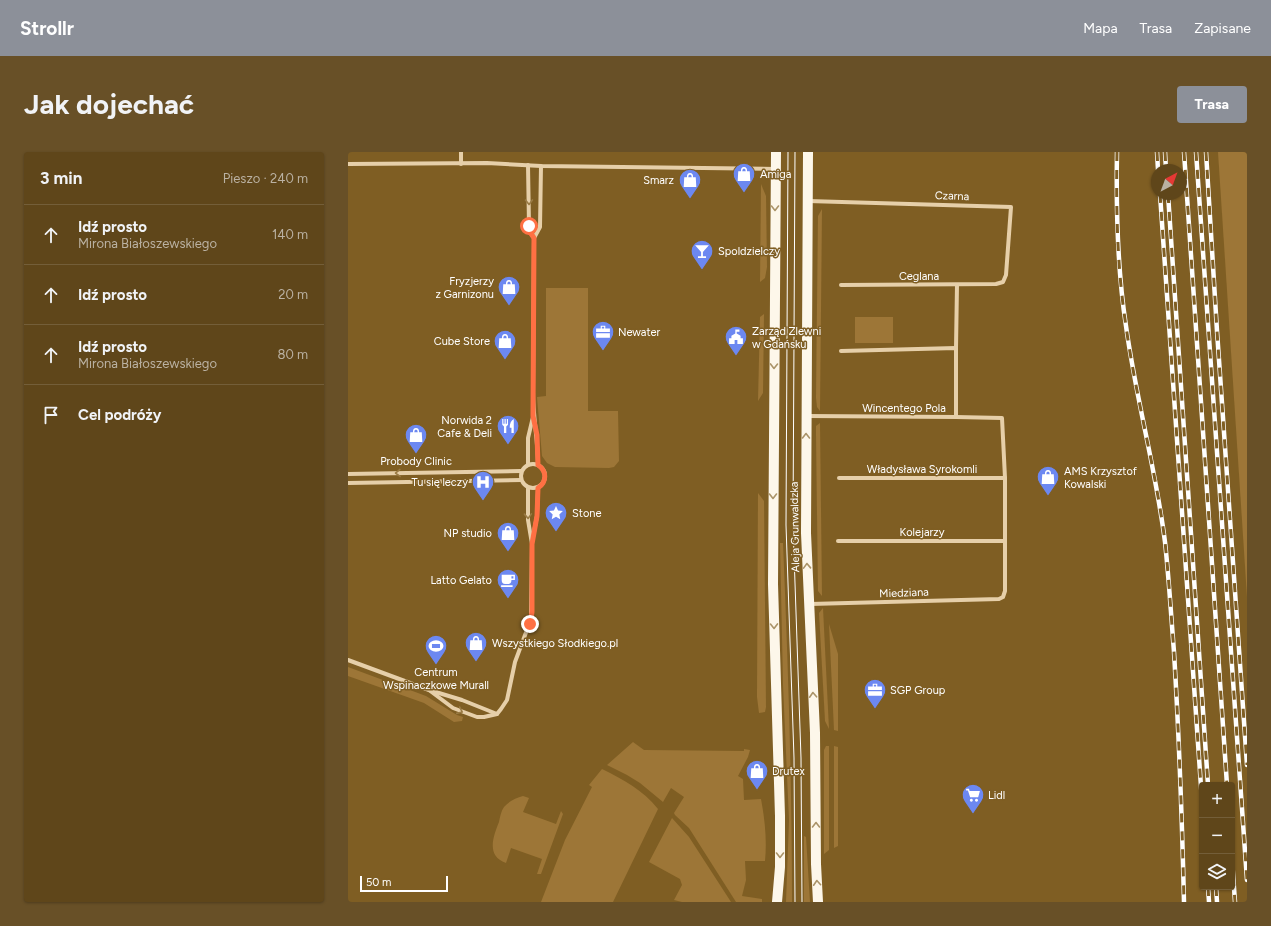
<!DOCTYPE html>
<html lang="pl">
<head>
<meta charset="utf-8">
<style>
  body { margin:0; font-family:Figtree,sans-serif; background:#685027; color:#f1f3f6 }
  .controls { position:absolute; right:12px; bottom:12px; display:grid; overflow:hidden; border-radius:4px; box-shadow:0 1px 3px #0004 }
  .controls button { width:36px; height:36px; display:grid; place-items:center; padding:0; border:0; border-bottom:1px solid #735e39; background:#5f461a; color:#f1f3f6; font:20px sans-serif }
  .compass { position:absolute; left:803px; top:12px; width:36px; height:36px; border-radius:50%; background:#5f461a; box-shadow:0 1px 3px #0004; rotate:41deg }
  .scale { position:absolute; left:12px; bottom:10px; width:88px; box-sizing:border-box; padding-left:4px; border:2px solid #fff; border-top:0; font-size:11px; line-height:14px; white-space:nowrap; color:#fff; -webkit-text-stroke:3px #7f5e23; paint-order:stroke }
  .stop { position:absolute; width:12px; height:12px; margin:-9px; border:3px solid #ff7043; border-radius:50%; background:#fff }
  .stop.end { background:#ff7043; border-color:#fff; box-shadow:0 1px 4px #0008 }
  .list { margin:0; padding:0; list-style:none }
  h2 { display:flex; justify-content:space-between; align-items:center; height:52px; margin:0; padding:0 16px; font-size:17px }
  h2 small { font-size:13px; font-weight:400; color:#bab1a2 }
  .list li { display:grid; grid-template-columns:26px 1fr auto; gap:12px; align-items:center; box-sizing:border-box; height:60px; padding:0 16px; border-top:1px solid #735e39 }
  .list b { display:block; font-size:15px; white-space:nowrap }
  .list p { margin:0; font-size:13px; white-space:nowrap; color:#bab1a2 }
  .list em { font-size:13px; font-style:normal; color:#bab1a2 }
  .icon { flex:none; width:22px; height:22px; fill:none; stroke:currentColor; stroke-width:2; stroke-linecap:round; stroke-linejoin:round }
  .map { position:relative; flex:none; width:899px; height:750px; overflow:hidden; border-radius:4px }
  header { display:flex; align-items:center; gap:24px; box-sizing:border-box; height:56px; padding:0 20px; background:#8c9099; color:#fff }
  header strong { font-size:19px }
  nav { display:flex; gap:22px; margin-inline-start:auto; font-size:14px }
  .intro { display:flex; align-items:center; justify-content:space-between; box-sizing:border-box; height:96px; padding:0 24px }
  h1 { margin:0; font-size:28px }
  .button { padding:10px 18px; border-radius:4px; background:#8c9099; color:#fff; font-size:14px; font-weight:700 }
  main { display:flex; gap:24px; padding:0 24px }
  aside { flex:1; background:#5f461a; border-radius:4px; box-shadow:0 1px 3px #0004 }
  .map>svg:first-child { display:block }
</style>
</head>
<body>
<header>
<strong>Strollr</strong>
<nav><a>Mapa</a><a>Trasa</a><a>Zapisane</a></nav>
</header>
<div class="intro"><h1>Jak dojechać</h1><a class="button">Trasa</a></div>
<main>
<aside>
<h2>3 min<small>Pieszo · 240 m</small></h2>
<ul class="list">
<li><svg class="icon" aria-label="ahead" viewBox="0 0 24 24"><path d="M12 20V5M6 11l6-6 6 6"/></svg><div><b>Idź prosto</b><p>Mirona Białoszewskiego</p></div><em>140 m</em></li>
<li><svg class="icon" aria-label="ahead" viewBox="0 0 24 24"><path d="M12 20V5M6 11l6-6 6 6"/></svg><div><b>Idź prosto</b></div><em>20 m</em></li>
<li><svg class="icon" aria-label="ahead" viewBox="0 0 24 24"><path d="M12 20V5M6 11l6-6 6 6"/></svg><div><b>Idź prosto</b><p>Mirona Białoszewskiego</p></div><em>80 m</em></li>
<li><svg class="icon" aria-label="arrive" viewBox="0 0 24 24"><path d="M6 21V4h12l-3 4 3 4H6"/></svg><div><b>Cel podróży</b></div></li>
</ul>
</aside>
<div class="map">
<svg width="899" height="750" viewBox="0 0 899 750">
  <rect width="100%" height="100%" fill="#7f5e23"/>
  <g fill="#9d7637">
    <polygon points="870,0 899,0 899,445"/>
    <polygon points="413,32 418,44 419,115 417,126 412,130"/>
    <polygon points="474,57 472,259 469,255 468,246 470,64"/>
    <polygon points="198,136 240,136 240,259 270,259 271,309 266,315 261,316 207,315 199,311 194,304 189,245 198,244"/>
    <polygon points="416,162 415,241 410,249 412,165"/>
    <polygon points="545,165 545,191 507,191 507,165"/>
    <polygon points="472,271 474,444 470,439 468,282 468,274"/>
    <polygon points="410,341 416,349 418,555 417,560 411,561 409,545"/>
    <path d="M432 391H435C440 511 444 630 444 750H438L441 668 435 533Z"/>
    <polygon points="475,456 481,577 477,569 471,461"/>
    <polygon points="481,472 490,502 490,579 486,578"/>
    <polygon points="0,515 78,544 109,563 115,565 114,569 106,570 76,551 0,524"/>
    <path d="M285 590 296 598 396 599V597L402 598 400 605 390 624 395 627 396 648 413 647C417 668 419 689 417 709H397L398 728 394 744 414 747V750H388L341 676 327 663 326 661 336 645 323 636 315 650 292 631 279 623 259 613Z"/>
    <polygon points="478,594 481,594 481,698 476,702 476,598"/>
    <polygon points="486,594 490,595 490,694 486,696"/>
    <path d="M254 617C276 628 295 638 310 657L265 750H193L217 688 244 635 241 633Z"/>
    <path d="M175 644 181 646 175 660 208 672 213 659 215 662 193 722H189L194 707 163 696 158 711C138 704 145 685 151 670 152 665 153 659 156 655 161 649 168 646 175 644Z"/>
    <polygon points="324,666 341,685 383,750 334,750 326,748 334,733 332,727 301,710"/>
    <polygon points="456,684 458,685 462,750 456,750"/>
  </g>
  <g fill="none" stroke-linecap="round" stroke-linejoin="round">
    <g stroke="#e6cfa9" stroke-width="4">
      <polyline points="0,12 139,11 193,14 428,17"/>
      <polyline points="113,12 113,0"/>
      <path d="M180 13 181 74 182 80 186 86 185 240C185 265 190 289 190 313"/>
      <polyline points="460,49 663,55 658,123 655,130 648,132 493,133"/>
      <polyline points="186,86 192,75 193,14"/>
      <polyline points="608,196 609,133"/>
      <polyline points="493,199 608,196 608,265"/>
      <polyline points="459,264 608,265 654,266 657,326 657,439 655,445 651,447 462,452"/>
      <circle cx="185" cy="324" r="12"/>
      <polyline points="180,313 180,286 185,265"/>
      <polyline points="0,322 173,319"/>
      <polyline points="491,326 657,326"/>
      <polyline points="0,331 173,328"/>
      <polyline points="490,389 657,389"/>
      <polyline points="184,390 189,364 190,336"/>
      <polyline points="0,508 81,538 114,548 149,562"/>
      <polyline points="81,538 105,556 129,565 136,565 149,562 153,557 159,548 167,510 183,467 184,392 180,368 180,336"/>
    </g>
    <g stroke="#fdf7ea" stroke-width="10">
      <polyline points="428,0 425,432 432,664 432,715 429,750"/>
      <polyline points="460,0 458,381 467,581 468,712 470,750"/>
    </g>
    <g stroke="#fff" stroke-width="1">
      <polyline points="440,0 438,373 446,606 447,750"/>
      <polyline points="447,0 445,373 453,606 454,750"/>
    </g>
    <g stroke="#fff" stroke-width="4.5">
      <g id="rail">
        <path d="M769 0C768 58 769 116 778 174 788 247 808 318 817 390 821 427 823 463 826 500 831 583 834 666 836 750"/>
        <polyline points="809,0 810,18"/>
        <polyline points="817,0 818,18"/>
        <polyline points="836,0 879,633"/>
        <polyline points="848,0 899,728"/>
        <polyline points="858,0 869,179 899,613"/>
        <polyline points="812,42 854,649"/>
        <polyline points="820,42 860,633"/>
        <polyline points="884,707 887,750"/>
        <polyline points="860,735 861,750"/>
        <polyline points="868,735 869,750"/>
      </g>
    </g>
    <use href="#rail" stroke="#7f5e23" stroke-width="3" stroke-dasharray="9" stroke-linecap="butt"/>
  </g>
  <defs><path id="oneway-chevron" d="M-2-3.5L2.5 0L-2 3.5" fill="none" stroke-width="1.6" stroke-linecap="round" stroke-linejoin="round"/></defs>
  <g stroke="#997a44">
    <use href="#oneway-chevron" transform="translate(181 50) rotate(89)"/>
    <use href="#oneway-chevron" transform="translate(50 321) rotate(179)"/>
    <use href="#oneway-chevron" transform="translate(180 364) rotate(88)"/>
    <use href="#oneway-chevron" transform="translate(112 559) rotate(24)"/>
  </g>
  <g stroke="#ab9469">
    <use href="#oneway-chevron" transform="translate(427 56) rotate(90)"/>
    <use href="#oneway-chevron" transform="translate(426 214) rotate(91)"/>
    <use href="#oneway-chevron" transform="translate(458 284) rotate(-90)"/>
    <use href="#oneway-chevron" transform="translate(425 344) rotate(90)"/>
    <use href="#oneway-chevron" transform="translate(459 414) rotate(-92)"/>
    <use href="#oneway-chevron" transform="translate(426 474) rotate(89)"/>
    <use href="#oneway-chevron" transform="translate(465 543) rotate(-93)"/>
    <use href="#oneway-chevron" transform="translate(468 673) rotate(-90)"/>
    <use href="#oneway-chevron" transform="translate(432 703) rotate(90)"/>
    <use href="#oneway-chevron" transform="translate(469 731) rotate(-94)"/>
  </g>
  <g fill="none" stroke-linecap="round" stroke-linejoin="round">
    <path stroke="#ff7043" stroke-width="5" d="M181 74 182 80 186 86 185 264 189 283 190 313C199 319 199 330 190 336L189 364 184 392V460L182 472"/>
  </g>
  <defs>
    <g id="shop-pin" transform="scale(1.15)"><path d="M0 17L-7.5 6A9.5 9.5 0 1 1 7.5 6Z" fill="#6c88f1" stroke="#7f5e23"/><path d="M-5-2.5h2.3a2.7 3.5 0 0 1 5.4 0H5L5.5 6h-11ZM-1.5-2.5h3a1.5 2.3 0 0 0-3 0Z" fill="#fff"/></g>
    <g id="bar-pin" transform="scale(1.15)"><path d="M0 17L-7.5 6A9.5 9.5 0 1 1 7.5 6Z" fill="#6c88f1" stroke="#7f5e23"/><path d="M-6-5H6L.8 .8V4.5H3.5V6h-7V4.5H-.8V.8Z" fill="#fff"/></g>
    <g id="office-pin" transform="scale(1.15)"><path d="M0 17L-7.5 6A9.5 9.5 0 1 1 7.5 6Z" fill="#6c88f1" stroke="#7f5e23"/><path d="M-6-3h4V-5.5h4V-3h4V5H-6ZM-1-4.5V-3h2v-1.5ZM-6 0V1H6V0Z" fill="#fff"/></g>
    <g id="civic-pin" transform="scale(1.15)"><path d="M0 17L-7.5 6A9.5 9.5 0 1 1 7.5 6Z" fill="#6c88f1" stroke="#7f5e23"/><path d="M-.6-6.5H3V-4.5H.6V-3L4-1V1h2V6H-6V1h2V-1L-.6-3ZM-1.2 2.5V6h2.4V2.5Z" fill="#fff"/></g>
    <g id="restaurant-pin" transform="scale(1.15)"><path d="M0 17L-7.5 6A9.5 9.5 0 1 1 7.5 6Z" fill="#6c88f1" stroke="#7f5e23"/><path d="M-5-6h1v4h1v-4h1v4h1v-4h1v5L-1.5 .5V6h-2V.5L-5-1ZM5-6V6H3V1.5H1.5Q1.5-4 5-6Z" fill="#fff"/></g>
    <g id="hospital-pin" transform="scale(1.15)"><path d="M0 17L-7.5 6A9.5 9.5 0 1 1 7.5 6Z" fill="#6c88f1" stroke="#7f5e23"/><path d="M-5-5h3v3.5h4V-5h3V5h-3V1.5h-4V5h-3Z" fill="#fff"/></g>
    <g id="sight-pin" transform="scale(1.15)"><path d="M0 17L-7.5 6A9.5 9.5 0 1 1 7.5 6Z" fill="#6c88f1" stroke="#7f5e23"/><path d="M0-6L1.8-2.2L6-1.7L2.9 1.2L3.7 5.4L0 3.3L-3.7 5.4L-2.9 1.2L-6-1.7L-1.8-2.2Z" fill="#fff"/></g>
    <g id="cafe-pin" transform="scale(1.15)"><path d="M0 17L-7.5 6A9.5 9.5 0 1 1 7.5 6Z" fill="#6c88f1" stroke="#7f5e23"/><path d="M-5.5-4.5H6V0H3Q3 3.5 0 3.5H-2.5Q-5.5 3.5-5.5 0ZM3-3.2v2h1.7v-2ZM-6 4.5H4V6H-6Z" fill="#fff"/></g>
    <g id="stadium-pin" transform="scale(1.15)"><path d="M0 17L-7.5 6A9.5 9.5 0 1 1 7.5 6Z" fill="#6c88f1" stroke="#7f5e23"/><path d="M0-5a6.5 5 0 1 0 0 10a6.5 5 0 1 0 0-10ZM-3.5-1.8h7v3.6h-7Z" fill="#fff"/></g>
    <g id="supermarket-pin" transform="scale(1.15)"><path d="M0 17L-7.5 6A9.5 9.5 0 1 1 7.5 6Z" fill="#6c88f1" stroke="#7f5e23"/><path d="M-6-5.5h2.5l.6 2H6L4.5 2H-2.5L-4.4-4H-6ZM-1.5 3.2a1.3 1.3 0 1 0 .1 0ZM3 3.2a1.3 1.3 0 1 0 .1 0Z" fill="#fff"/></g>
  </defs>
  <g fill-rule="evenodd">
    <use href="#shop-pin" x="396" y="22"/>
    <use href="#shop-pin" x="342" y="28"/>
    <use href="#bar-pin" x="354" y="99"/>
    <use href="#shop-pin" x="161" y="135"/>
    <use href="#office-pin" x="255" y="180"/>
    <use href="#civic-pin" x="388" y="185"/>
    <use href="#shop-pin" x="157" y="189"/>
    <use href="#restaurant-pin" x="160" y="274"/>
    <use href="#shop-pin" x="68" y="283"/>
    <use href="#shop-pin" x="700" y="325"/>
    <use href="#hospital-pin" x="135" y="330"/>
    <use href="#sight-pin" x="208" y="361"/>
    <use href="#shop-pin" x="160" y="381"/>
    <use href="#cafe-pin" x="160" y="428"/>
    <use href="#shop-pin" x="128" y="491"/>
    <use href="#stadium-pin" x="88" y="494"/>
    <use href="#office-pin" x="527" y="538"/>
    <use href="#shop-pin" x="409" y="619"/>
    <use href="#supermarket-pin" x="625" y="643"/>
  </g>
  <g text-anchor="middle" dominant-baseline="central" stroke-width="3" stroke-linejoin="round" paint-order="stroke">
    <g font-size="11" fill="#fff" stroke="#7f5e23" text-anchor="start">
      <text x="412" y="22">Amiga</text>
      <text x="326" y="28" text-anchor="end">Smarz</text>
      <text x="370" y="99">Spoldzielczy</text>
      <text x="146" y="129" text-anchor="end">Fryzjerzy<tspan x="146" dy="13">z Garnizonu</tspan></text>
      <text x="404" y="179">Zarząd Zlewni<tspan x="404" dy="13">w Gdańsku</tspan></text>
      <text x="270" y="180">Newater</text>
      <text x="142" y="189" text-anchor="end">Cube Store</text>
      <text x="144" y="268" text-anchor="end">Norwida 2<tspan x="144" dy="13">Cafe &amp; Deli</tspan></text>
      <text x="68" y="309" text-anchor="middle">Probody Clinic</text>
      <text x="716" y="319">AMS Krzysztof<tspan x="716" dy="13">Kowalski</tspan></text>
      <text x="120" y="330" text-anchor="end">Tu się leczy</text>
      <text x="224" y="361">Stone</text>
      <text x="144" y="381" text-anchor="end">NP studio</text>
      <text x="144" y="428" text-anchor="end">Latto Gelato</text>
      <text x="144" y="491">Wszystkiego Słodkiego.pl</text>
      <text x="88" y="520" text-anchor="middle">Centrum<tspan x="88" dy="13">Wspinaczkowe Murall</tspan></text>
      <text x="542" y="538">SGP Group</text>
      <text x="424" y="619">Drutex</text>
      <text x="640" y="643">Lidl</text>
    </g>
    <g font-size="11" fill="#fff" stroke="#7f5e23">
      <text transform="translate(604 44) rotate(2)">Czarna</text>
      <text x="571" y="124">Ceglana</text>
      <text x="556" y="256">Wincentego Pola</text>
      <text x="574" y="317">Władysława Syrokomli</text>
      <text transform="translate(447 375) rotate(-91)">Aleja Grunwaldzka</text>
      <text x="574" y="380">Kolejarzy</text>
      <text transform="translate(556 441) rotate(-2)">Miedziana</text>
    </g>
  </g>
</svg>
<div class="controls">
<button>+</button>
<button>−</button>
<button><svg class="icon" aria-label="layers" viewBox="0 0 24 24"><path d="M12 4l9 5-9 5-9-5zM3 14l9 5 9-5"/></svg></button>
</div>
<svg class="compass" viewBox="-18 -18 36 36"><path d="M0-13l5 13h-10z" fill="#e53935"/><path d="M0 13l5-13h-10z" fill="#bab1a2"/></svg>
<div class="scale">50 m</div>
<div class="stop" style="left:181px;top:74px"></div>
<div class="stop end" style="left:182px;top:472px"></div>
</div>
</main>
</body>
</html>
